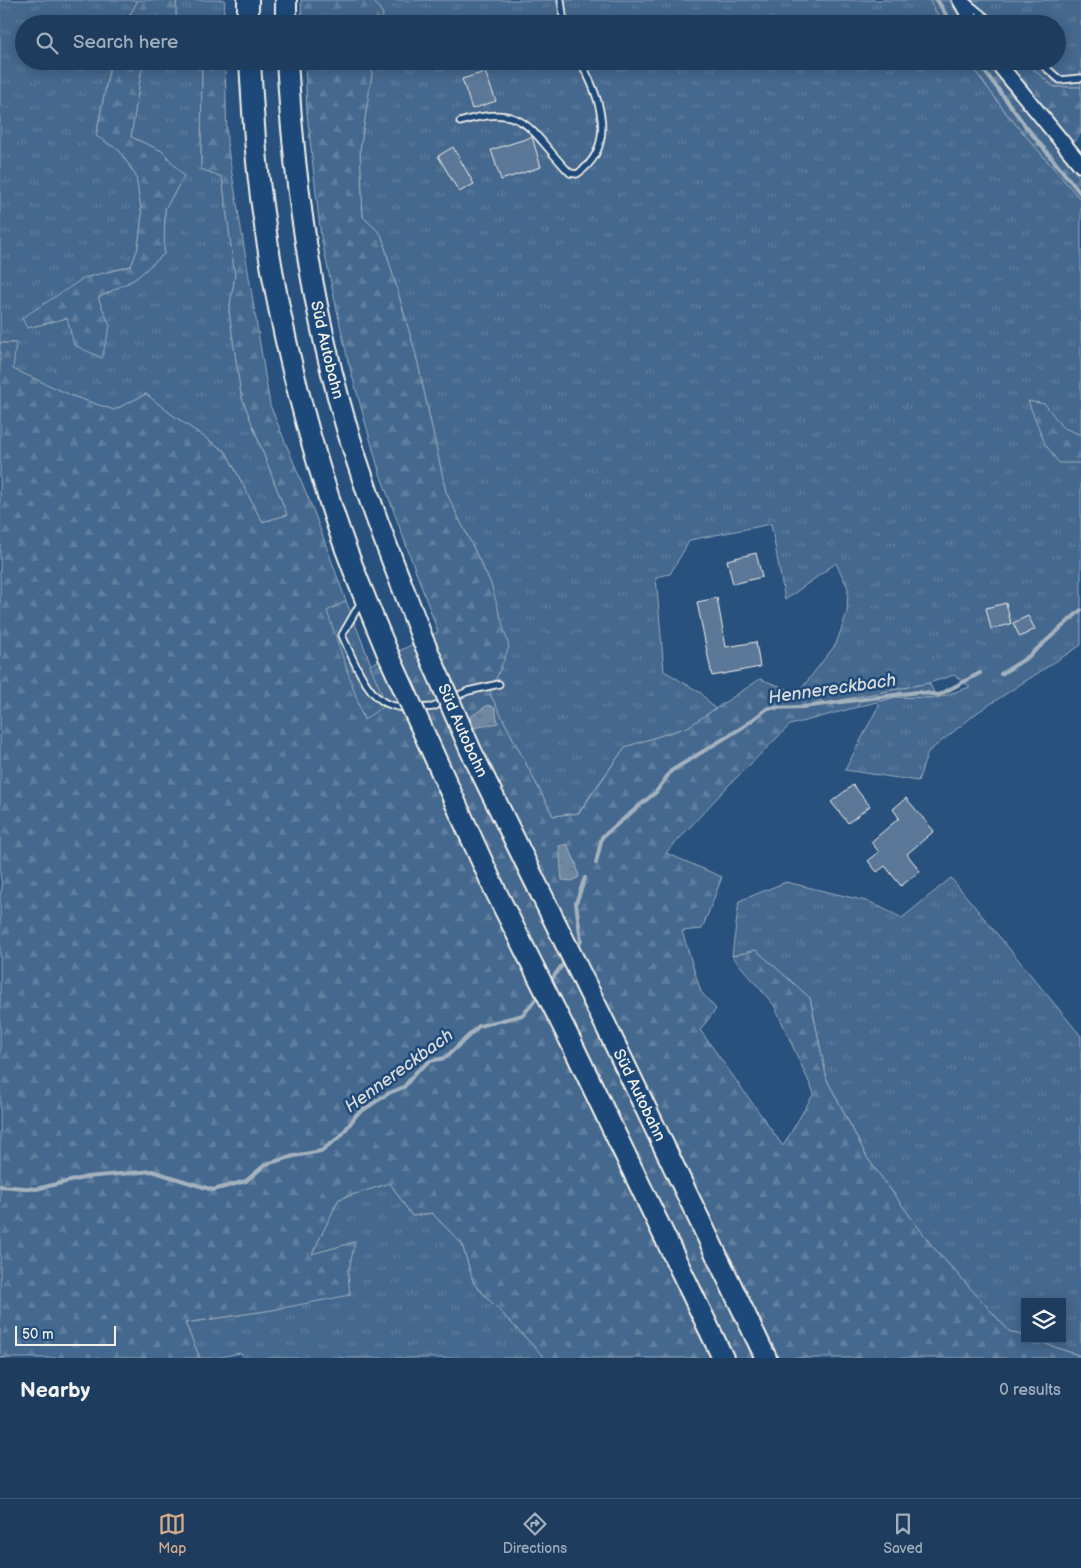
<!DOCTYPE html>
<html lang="en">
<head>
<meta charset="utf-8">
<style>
  body { margin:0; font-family:"Balsamiq Sans",sans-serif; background:#264464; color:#f1f3f6 }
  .controls { position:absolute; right:15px; bottom:15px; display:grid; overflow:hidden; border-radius:0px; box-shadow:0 2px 12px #0003 }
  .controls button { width:45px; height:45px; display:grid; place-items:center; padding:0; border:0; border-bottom:1px solid #3c5673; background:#1e3d5e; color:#f1f3f6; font:25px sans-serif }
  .scale { position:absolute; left:15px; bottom:12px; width:101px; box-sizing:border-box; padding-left:5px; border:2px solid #f4f1e8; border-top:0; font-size:14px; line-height:18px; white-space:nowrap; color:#f4f1e8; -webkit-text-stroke:4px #1f4a7a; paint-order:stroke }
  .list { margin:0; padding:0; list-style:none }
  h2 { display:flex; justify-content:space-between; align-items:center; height:65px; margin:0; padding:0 20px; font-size:21px }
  h2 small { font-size:16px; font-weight:400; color:#a1aebc }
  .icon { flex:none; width:28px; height:28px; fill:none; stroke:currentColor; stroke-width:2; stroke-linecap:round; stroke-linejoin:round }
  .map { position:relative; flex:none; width:1081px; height:1358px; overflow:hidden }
  .search { position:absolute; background:#1e3d5e; box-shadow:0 2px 12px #0003; left:15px; right:15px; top:15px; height:55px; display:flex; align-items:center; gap:12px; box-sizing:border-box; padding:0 18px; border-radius:28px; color:#a1aebc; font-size:19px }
  .sheet { height:140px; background:#1e3d5e }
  nav { display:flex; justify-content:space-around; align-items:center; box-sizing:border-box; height:70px; border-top:1px solid #3c5673; background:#1e3d5e; font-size:14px; color:#a1aebc }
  nav a { display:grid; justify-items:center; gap:2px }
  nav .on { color:#d6ab8b }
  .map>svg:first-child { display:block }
</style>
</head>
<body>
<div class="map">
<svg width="1081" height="1358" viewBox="0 0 1081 1358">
  <defs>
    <pattern id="grass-tufts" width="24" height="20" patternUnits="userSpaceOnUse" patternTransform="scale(1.25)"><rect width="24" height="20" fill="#45688e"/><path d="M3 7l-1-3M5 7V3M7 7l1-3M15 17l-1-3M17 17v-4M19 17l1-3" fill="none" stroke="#607e9e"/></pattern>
    <pattern id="forest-firs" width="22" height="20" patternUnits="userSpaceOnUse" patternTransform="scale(1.25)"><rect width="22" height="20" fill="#45688e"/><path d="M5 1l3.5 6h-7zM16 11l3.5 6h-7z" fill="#607e9e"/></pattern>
    <pattern id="water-ripples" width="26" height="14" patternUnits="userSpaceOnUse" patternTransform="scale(1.25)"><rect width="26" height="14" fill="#6e88a2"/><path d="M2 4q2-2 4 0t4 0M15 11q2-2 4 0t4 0" fill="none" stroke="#5f6e7d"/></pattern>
  </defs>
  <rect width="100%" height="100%" fill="#28517e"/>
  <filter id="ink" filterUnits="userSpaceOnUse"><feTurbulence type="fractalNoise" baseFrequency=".02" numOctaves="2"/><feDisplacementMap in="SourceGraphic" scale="10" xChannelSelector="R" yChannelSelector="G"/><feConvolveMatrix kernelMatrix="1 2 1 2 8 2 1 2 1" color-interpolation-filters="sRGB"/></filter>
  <g filter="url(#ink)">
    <g fill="url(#grass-tufts)" stroke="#9cacbb">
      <polygon points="0,0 138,0 125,24 24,24 24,61 111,61 96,135 119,150 136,176 142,215 138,248 131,266 84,278 27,328 67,318 110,326 98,298 135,279 164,254 165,209 184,176 162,151 131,137 142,67 146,61 202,61 201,169 222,177 235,276 229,311 241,395 287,515 262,522 226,452 171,414 146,394 114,410 75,397 12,369 15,343 0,343"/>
      <polygon points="176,0 225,0 223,22 222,24 173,24 176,20"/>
      <polygon points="373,0 929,0 943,24 381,24 383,14"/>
      <polygon points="949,0 1081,0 1081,87 1054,87 1024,61 1057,61 1057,24 980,24 960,17"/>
      <polygon points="374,61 968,61 1007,114 1081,200 1081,645 978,712 928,752 918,781 845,770 881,701 895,697 937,698 970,687 954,675 929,683 826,703 798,693 836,644 847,613 848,588 836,563 785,600 771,524 690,540 670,574 656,577 664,671 701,693 715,709 688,727 625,747 578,813 553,816 490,694 497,675 491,584 446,492 416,355 381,234 363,217 360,150"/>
      <polygon points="346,601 387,705 364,721 326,611"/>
      <polygon points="951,878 1081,1036 1081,1356 1031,1339 1062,1339 1062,1302 1025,1302 1025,1337 1009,1331 932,1246 868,1159 827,1080 810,998 756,950 732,956 739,901 786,882 870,902 902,918"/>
      <polygon points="390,1183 412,1216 432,1213 462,1244 474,1284 545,1358 245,1358 240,1353 217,1358 200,1358 185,1323 272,1310 348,1273 354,1242 311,1255 339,1199"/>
    </g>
    <g fill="url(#forest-firs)" stroke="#9cacbb">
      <polygon points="138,0 176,0 176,20 173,24 125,24"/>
      <polygon points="301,0 373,0 383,14 381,24 302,24"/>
      <polygon points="929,0 949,0 960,17 980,24 943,24"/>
      <polygon points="111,61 146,61 142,67 131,137 162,151 184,176 165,209 164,254 135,279 98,298 110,326 102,358 74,345 67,318 27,328 22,318 84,278 131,266 138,248 142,215 136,176 119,150 96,136"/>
      <polygon points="202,61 225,61 227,143 270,405 314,512 346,601 327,611 364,720 386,704 370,665 438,632 379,471 348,361 321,237 307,113 305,61 374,61 360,150 363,217 381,234 416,355 446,492 491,584 509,647 490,694 553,816 579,813 625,747 688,727 760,679 826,703 929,683 937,698 895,697 790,725 728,786 666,853 722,877 702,929 682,931 701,992 716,1009 700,1030 783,1146 814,1093 774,1005 732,956 756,950 810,998 827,1080 868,1159 932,1246 1009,1331 1025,1337 1025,1339 1031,1339 1081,1356 1081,1358 545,1358 474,1284 462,1244 432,1213 412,1216 390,1183 339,1199 312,1254 355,1242 348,1273 350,1295 272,1310 185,1323 200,1358 0,1358 0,895 2,888 0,873 0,343 16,343 13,369 75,397 114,410 146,394 171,414 226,452 262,522 287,515 241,395 229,311 235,276 222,177 201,169"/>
      <polygon points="968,61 1024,61 1054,87 1081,87 1081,133 1063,154 1081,180 1081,200 1007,114"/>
      <polygon points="1028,401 1045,404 1062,427 1081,435 1081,463 1059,463 1045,444"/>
    </g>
    <g fill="url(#water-ripples)" stroke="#a4b2be">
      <polygon points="488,705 495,708 498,723 474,728 470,717"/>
      <polygon points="567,844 576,863 579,877 572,881 562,880 559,846"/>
    </g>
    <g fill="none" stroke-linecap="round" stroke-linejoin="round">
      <g stroke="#a4b2be" stroke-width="4">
        <polyline points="937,0 952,24"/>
        <polyline points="977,61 1027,128 1081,194"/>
        <polyline points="1001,674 1028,657 1081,610"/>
        <polyline points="596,863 602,837 656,792 671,771 743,727 768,708 803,707 918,692 939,695 980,673"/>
        <polyline points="575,949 581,941 576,903 585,878"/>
        <polyline points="549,983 566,960"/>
        <polyline points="0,1186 36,1189 87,1177 152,1171 213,1190 246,1181 266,1164 294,1156 321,1151 341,1136 357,1114 389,1093 404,1087 417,1071 430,1061 445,1058 479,1026 523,1015 540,994"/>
      </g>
    </g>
    <g fill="#5b7899" stroke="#f4f1e8">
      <polygon points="485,72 496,101 472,109 462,79"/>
      <polygon points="532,137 541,167 501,180 491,150"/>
      <polygon points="453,147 474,184 459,192 438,156"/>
      <polygon points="756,553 762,577 733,584 727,560"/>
      <polygon points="717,598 726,647 756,642 760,667 712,676 697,602"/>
      <polygon points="1006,603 1011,624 991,629 986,608"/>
      <polygon points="1028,616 1035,629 1020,637 1013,623"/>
      <polygon points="853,785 870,806 848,823 831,802"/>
      <polygon points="906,798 934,831 907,854 920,871 901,886 885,866 877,872 868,861 879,852 871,842 899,818 893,809"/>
    </g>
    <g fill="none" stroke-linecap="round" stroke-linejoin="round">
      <g stroke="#f4f1e8" stroke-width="9">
        <g id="service">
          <polyline points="561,0 564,24"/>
          <polyline points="965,0 994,24"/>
          <polyline points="1038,61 1060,80 1081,78"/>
          <path d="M460 122C527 100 531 134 570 173L577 174C618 147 600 96 580 61"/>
          <path d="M361 602 342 635C350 653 365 690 381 700 387 705 400 708 407 708"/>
          <polyline points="417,708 433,707 468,691 499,684"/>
        </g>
      </g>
      <g stroke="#f4f1e8" stroke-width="18">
        <g id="tertiary">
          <polyline points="960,0 974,24"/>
          <polyline points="996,61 1081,165"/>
        </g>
      </g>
      <g stroke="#f4f1e8" stroke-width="24">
        <g id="motorway">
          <polyline points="248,0 248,24"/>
          <polyline points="286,0 286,24"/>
          <path d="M250 61C253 114 256 167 264 219 277 314 300 408 329 499 345 552 367 603 388 654"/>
          <path id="s1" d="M287 61C295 205 318 349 365 485 382 537 403 587 422 638"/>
          <path id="s2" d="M605 1024 766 1358"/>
          <polyline points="571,1042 723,1358"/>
        </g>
      </g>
      <use href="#service" stroke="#1f4a7a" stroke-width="5.5"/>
      <use href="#tertiary" stroke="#1f4a7a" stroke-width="14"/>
      <use href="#motorway" stroke="#1f4a7a" stroke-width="20"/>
      <g stroke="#f4f1e8" stroke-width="24" stroke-linecap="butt">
        <g id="motorway-bridge">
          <path id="s3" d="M422 638 471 751 605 1024"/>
          <polyline points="388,654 495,890 571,1042"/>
        </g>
      </g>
      <use href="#motorway-bridge" stroke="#1f4a7a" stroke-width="20"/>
    </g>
  </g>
  <g text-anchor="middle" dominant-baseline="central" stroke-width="5" stroke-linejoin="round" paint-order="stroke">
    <g font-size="16" fill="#f4f1e8" stroke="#1f4a7a">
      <text stroke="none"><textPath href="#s1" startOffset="292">Süd Autobahn</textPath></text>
      <text stroke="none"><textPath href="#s3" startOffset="101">Süd Autobahn</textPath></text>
      <text stroke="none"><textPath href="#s2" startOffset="79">Süd Autobahn</textPath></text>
    </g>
    <g font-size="18" font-style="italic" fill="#d9dcda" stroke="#1f4a7a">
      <text transform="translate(832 689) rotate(-8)">Hennereckbach</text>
      <text transform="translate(399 1071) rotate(-36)">Hennereckbach</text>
    </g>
  </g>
</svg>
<div class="controls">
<button><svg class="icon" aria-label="layers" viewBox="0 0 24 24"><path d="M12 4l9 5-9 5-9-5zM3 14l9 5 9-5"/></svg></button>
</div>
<div class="scale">50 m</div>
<div class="search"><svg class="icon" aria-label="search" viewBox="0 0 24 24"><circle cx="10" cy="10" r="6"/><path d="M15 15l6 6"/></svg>Search here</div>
</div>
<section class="sheet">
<h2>Nearby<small>0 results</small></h2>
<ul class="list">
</ul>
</section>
<nav>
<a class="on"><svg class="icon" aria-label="map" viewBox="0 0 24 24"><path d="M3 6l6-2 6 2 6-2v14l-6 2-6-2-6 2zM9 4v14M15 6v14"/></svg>Map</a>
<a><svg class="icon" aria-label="directions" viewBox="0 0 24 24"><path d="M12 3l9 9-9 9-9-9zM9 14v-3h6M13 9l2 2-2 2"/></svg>Directions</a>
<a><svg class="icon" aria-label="saved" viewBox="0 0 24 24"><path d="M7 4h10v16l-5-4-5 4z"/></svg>Saved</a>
</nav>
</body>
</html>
